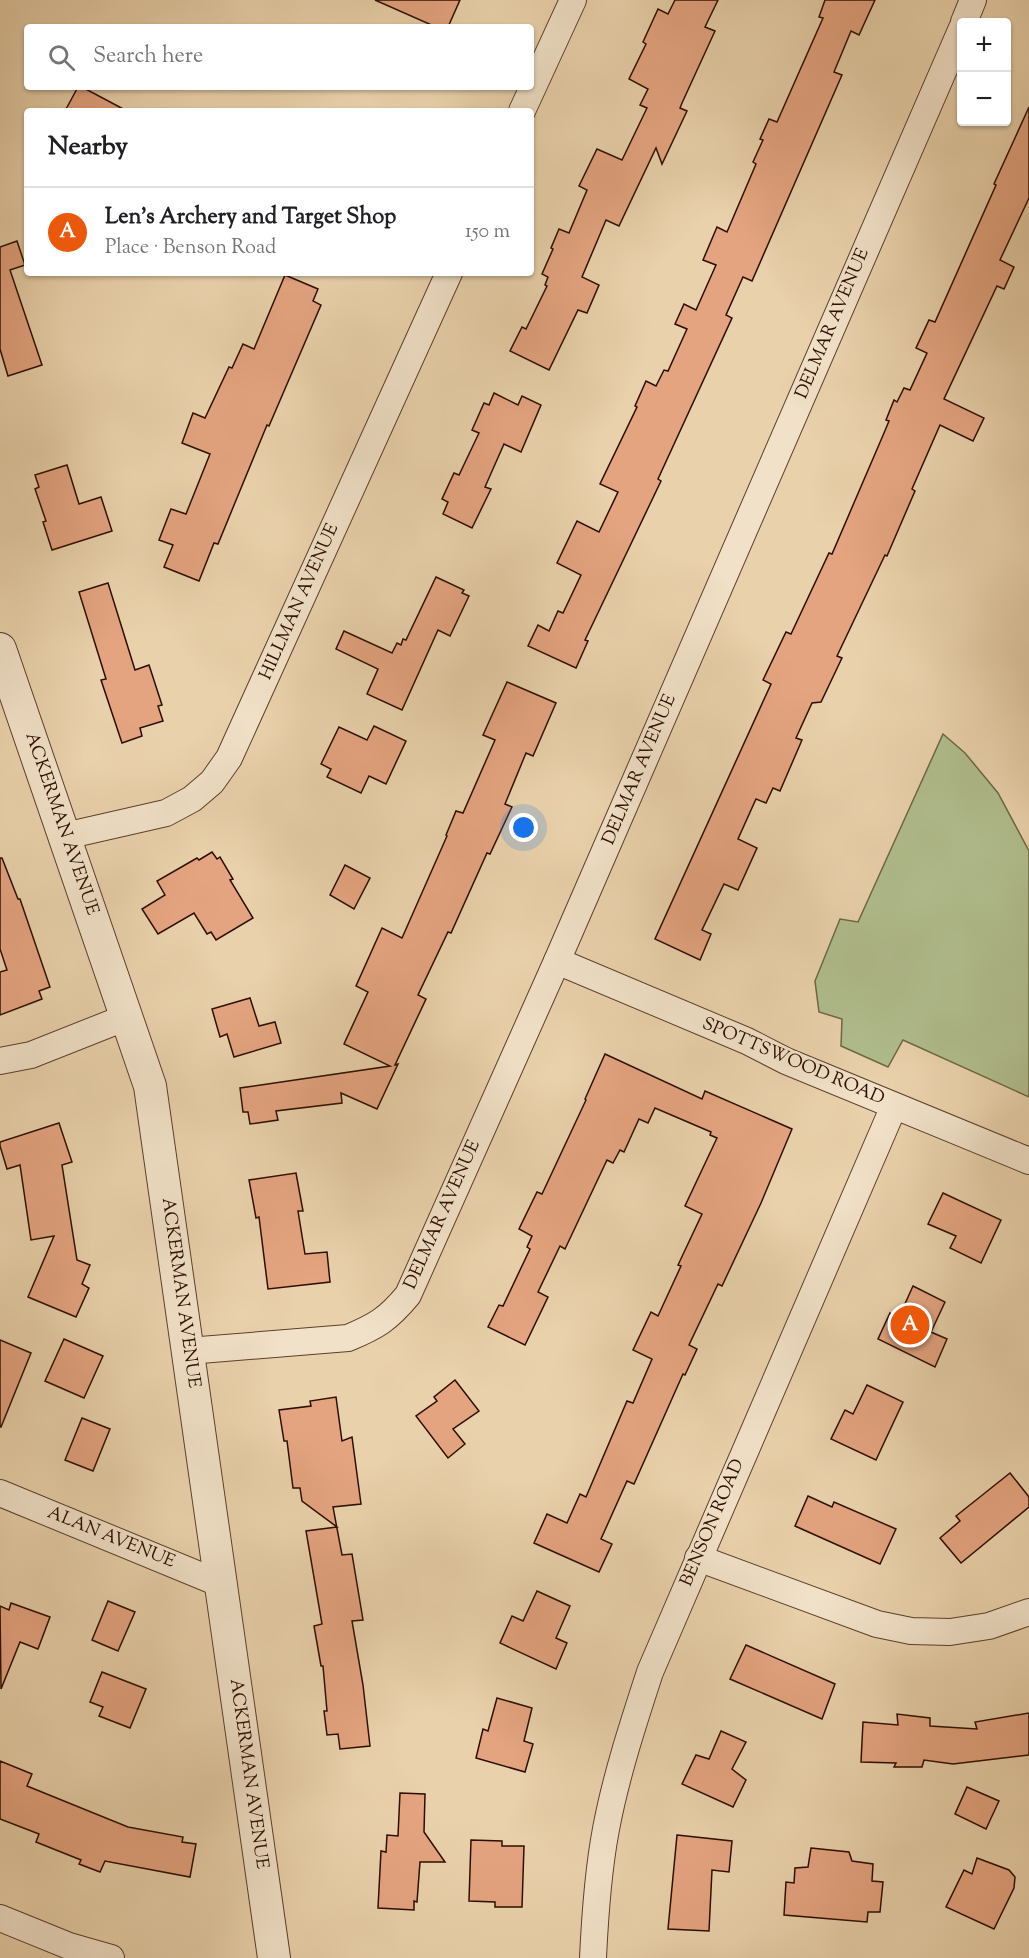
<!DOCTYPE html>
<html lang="en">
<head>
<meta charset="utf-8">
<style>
  body { margin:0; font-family:"Sorts Mill Goudy",serif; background:#f2f2f2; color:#202124 }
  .controls { position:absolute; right:18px; top:18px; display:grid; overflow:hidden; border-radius:6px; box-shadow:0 2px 4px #0004 }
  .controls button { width:54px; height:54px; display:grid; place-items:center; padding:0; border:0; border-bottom:2px solid #e0e0e0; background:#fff; color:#202124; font:30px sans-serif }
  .you { position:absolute; left:524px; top:828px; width:21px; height:21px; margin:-15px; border:4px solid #fff; border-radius:50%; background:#1a73e8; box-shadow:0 0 0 9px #1a73e833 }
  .badge { display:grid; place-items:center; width:39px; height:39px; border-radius:50%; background:#ea580c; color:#fff; font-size:20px; font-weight:700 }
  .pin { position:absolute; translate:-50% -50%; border:3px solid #fff; box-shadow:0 2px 6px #0006 }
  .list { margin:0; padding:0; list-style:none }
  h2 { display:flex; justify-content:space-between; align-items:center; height:78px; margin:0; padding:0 24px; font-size:26px }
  h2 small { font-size:20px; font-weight:400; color:#757577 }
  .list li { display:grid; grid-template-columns:39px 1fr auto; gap:18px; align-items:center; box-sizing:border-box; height:90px; padding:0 24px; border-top:2px solid #e0e0e0 }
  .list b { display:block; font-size:22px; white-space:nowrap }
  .list p { margin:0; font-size:20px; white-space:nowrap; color:#757577 }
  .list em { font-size:20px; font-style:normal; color:#757577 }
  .icon { flex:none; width:33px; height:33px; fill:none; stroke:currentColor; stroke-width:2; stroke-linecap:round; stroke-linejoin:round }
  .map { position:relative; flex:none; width:1029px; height:1958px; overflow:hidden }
  .search { position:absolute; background:#fff; box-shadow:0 2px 4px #0004; left:24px; top:24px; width:510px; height:66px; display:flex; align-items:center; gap:15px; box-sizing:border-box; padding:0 21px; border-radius:6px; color:#757577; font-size:22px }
  .panel { position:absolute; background:#fff; box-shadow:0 2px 4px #0004; left:24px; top:108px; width:510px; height:168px; border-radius:6px }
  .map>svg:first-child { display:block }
</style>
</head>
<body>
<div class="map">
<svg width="1029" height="1958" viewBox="0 0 1029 1958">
  <rect width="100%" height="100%" fill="#e9d1ab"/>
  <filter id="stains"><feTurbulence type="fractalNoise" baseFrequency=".00333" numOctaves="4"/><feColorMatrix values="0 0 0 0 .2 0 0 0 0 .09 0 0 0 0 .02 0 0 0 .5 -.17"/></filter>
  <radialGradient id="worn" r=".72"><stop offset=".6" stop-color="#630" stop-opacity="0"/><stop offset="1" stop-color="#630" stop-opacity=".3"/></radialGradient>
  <polygon fill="#b0bd8d" stroke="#6e6646" stroke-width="1.5" points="943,734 965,753 998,793 1029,851 1029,1097 903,1040 888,1067 841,1046 842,1019 819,1012 815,981 840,919 858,922"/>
  <g fill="#e4a480" stroke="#2d0e00" stroke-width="1.5">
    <polygon points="375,0 460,0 448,27 436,27"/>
    <polygon points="675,0 718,0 705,27 715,31 682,103 680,108 687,111 662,164 656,148 619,226 606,220 582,277 599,285 587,313 578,310 549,370 510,351 522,327 526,329 547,286 545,285 548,277 542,274 553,249 551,248 559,229 569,233 587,190 579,186 597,149 622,160 647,108 640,105 648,89 629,79 646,44 643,42 658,9 668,14"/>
    <polygon points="825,0 875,0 859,35 851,31 834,72 842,75 752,281 743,277 726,315 732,318 658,479 661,481 585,640 588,641 576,668 528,646 538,625 549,631 558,611 563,613 581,575 557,563 577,521 599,532 618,492 600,484 637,407 635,406 646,381 656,386 664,370 668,371 687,329 675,324 684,304 696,310 716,265 703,260 717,227 727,232 756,164 753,162 763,140 760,139 769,119 777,122 823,18 819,17"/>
    <polygon points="78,87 82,87 127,111 65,111"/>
    <polygon points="1029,107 1029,198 1000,260 1014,267 1004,289 997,286 944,399 984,418 973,441 940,425 912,489 915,491 887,556 885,555 837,656 842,658 821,702 812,703 796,738 802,740 780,791 773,788 766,803 756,799 738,839 757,848 738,890 724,884 702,930 711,934 700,960 655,939 771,684 763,680 786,632 791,634 829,553 832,554 884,433 889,421 886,420 894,400 897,402 904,388 910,390 927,353 916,348 929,320 935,322 996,185 994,184"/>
    <polygon points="17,241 25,265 10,270 42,365 8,376 0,349 0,247"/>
    <polygon points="285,275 318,289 313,301 321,305 269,426 267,425 218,544 214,543 199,581 164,567 173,545 159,540 171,509 186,514 210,454 182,443 193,413 205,418 229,367 232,368 243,344 254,349"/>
    <polygon points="494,393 518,405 522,396 541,405 521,452 504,444 485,487 491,489 472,528 443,514 448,502 442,499 454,473 459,475 479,433 472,430 484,403 489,405"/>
    <polygon points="67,465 79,504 101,497 112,531 52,550 43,522 46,521 35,489 39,487 35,475"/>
    <polygon points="436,577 464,590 462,593 469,596 450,636 438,630 402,710 367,694 378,669 336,649 344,631 392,653 397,643 401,645 403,639 406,640"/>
    <polygon points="108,583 135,670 149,665 162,705 158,706 163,721 140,728 142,736 122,743 101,680 106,679 79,592"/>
    <polygon points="507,682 556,703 533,756 526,753 505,804 512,807 490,854 487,853 451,933 448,932 418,995 426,999 395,1065 398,1064 377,1109 341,1093 342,1103 276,1111 278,1120 250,1124 248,1112 243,1112 240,1088 390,1066 344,1044 368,992 356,986 382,928 402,938 447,836 446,835 456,811 463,813 495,740 483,735"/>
    <polygon points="374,726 406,741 386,784 369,776 361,793 327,777 331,769 321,764 339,727 367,740"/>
    <polygon points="212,852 217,859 220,857 233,879 230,880 253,918 216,940 211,932 207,934 194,913 158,934 142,909 165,895 157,881 197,858 199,860"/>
    <polygon points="0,858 2,858 18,899 20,899 50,987 39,991 42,999 0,1015 0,972 7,970 0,949"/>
    <polygon points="345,865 370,878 354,909 330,895"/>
    <polygon points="250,998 259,1026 275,1022 281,1043 234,1057 227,1034 220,1037 212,1009"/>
    <polygon points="605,1054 702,1099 705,1091 792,1129 761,1203 722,1286 718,1284 689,1345 697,1349 685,1375 683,1374 634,1484 627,1481 601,1539 612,1544 599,1572 534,1543 547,1514 567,1523 580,1494 586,1497 627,1401 633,1403 652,1359 633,1350 651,1312 658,1316 681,1266 678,1265 702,1214 685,1206 717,1138 710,1135 711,1132 655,1108 648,1123 639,1119 624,1152 620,1150 613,1163 607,1160 565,1249 560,1246 538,1292 548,1297 525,1345 488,1327 499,1305 503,1306 530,1249 527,1247 532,1236 519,1229 537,1192 542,1194 586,1100 585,1099"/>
    <polygon points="59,1123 72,1162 62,1165 77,1260 90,1265 82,1284 89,1288 76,1317 28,1297 54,1236 31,1240 20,1165 7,1169 0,1146 0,1142"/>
    <polygon points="296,1173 303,1211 298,1211 305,1254 327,1252 330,1282 268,1289 259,1217 256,1218 249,1180"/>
    <polygon points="943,1193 1001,1220 981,1263 950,1248 956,1236 928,1224"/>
    <polygon points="913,1286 945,1302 931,1332 947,1339 935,1367 878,1339 890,1313 899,1317"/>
    <polygon points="64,1339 103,1356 84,1398 45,1381"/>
    <polygon points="0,1340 31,1353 1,1427 0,1427"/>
    <polygon points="455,1380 479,1411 453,1429 465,1444 448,1458 416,1416 437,1401 434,1397"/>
    <polygon points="867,1385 903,1402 876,1460 831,1439 845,1410 853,1414"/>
    <polygon points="336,1397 342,1441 352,1437 361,1504 333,1507 342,1555 352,1554 363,1620 352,1621 363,1685 370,1746 340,1749 338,1734 327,1735 324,1711 327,1711 323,1666 321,1666 314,1626 322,1624 306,1531 337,1527 302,1501 300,1488 293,1488 287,1441 284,1441 279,1410 311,1406 310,1401"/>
    <polygon points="82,1418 110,1429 93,1471 65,1460"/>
    <polygon points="1010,1473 1029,1497 1029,1507 961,1563 940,1538 960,1521 956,1516"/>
    <polygon points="808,1496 832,1507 834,1502 896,1529 880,1564 795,1526"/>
    <polygon points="537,1591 570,1606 556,1638 567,1643 556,1669 500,1643 512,1616 523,1621"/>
    <polygon points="108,1601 135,1612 118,1651 92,1640"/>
    <polygon points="11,1603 50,1617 38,1649 20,1642 1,1689 0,1606 9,1610"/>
    <polygon points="746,1645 835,1684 822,1719 730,1679"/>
    <polygon points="102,1672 146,1689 130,1728 99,1716 103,1707 90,1702"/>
    <polygon points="497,1698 532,1708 524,1741 533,1744 525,1772 476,1758 483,1729 488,1731"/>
    <polygon points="1029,1713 1029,1755 953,1764 924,1760 922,1767 894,1767 896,1763 861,1762 863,1722 898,1725 897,1714 930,1718 930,1726 977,1729 975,1722"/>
    <polygon points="721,1731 746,1742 732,1769 746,1780 733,1807 682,1784 696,1755 709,1759"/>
    <polygon points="0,1761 32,1774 27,1786 128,1827 183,1837 182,1842 196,1844 190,1877 105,1861 100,1872 79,1864 81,1860 36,1842 39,1834 0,1819"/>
    <polygon points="967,1787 999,1801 986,1829 955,1814"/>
    <polygon points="400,1793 425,1794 424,1832 445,1862 420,1862 417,1902 414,1901 414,1910 378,1908 381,1851 386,1852 387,1835 398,1836"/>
    <polygon points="677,1835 732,1841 729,1872 712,1870 709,1931 668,1929"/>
    <polygon points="471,1840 502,1841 502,1846 524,1846 522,1907 495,1907 495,1902 469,1901"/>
    <polygon points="811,1848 849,1852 852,1861 873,1864 872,1881 883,1882 880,1912 868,1912 867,1922 784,1915 786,1882 794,1883 795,1868 808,1867"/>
    <polygon points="977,1858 1009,1870 1015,1877 1014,1888 994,1929 946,1907 964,1870 972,1874"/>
  </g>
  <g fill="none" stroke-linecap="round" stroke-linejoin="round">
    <g stroke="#5c3f2b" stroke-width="28">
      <g id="minor">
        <polyline points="964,22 973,0"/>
        <polyline points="522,111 573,0"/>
        <polyline points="65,836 166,813 192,799 212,782 229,758 449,273"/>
        <polyline points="557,961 747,1041 786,1061 1029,1161"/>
        <polyline points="0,1061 31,1055 127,1017"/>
        <path d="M188 1351 348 1338C377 1326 388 1319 408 1295L557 961 962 28"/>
        <polyline points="0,1493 221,1584"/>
        <polyline points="698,1558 877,1624 911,1631 950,1632 989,1626 1029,1612"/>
        <polyline points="0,1918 69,1946 111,1958"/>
        <path d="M593 1958C595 1915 598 1871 606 1829 616 1776 633 1724 650 1672L894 1106"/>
      </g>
    </g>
    <g stroke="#5c3f2b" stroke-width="34">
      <polyline id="tertiary" points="0,649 150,1086 274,1958"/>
    </g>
    <use href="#minor" stroke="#f1e1c8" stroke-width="26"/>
    <use href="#tertiary" stroke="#f1e1c8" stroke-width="32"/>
  </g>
  <g text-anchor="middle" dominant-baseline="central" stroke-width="5" stroke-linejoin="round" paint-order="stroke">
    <g font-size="18" fill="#2d0e00" stroke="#f1e1c8">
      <text transform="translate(833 324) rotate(-67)">DELMAR AVENUE</text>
      <text transform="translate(300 602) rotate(-66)">HILLMAN AVENUE</text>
      <text transform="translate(640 770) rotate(-67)">DELMAR AVENUE</text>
      <text transform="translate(61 824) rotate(71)">ACKERMAN AVENUE</text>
      <text transform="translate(793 1062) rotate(23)">SPOTTSWOOD ROAD</text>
      <text transform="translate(443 1215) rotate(-66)">DELMAR AVENUE</text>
      <text transform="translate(180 1293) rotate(82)">ACKERMAN AVENUE</text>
      <text transform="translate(713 1523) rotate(-67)">BENSON ROAD</text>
      <text transform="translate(111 1538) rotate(22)">ALAN AVENUE</text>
      <text transform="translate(248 1774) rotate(82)">ACKERMAN AVENUE</text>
    </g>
  </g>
  <rect width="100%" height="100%" filter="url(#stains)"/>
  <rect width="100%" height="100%" fill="url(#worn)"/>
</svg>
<div class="controls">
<button>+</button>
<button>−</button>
</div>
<div class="you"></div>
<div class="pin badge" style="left:910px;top:1325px">A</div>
<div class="search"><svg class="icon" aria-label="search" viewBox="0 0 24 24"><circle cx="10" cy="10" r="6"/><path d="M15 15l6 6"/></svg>Search here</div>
<section class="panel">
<h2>Nearby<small></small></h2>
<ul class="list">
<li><span class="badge">A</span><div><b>Len's Archery and Target Shop</b><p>Place · Benson Road</p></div><em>150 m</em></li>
</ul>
</section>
</div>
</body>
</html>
